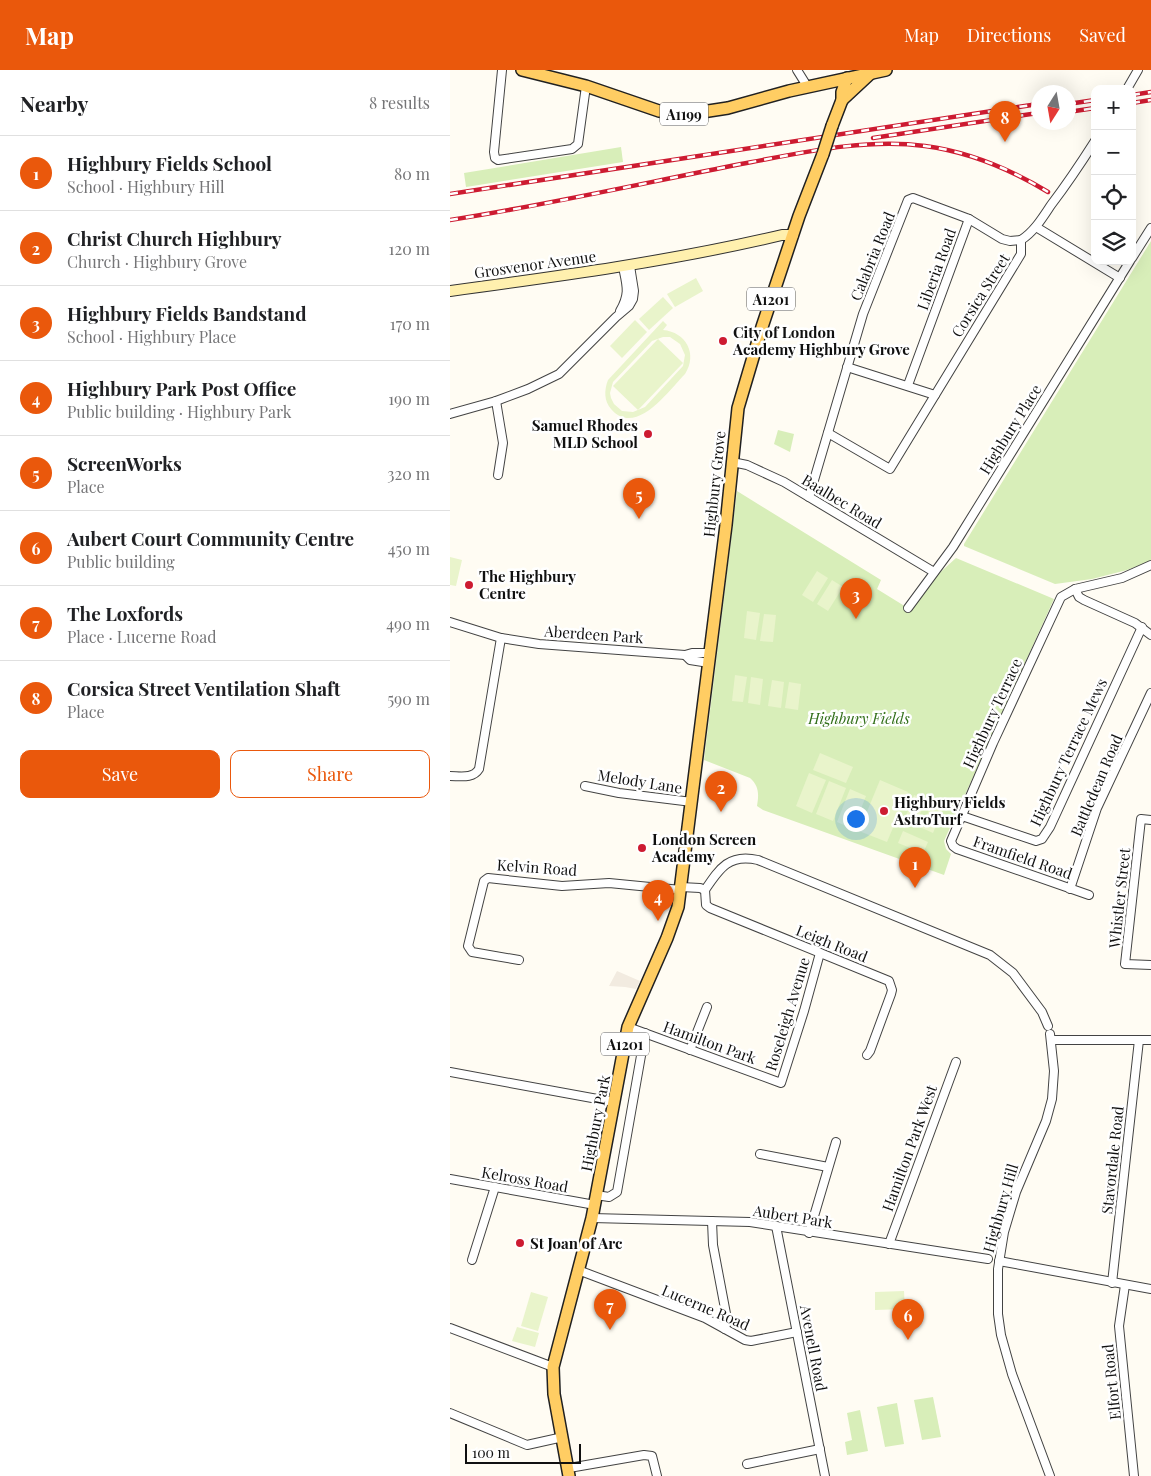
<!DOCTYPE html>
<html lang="en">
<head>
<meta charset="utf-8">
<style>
  body { margin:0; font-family:"Playfair Display",serif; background:#f6f6f6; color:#202124 }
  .controls { position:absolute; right:15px; top:15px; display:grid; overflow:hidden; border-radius:10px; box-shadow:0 5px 20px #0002 }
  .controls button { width:45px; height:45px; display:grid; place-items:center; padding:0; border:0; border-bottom:1px solid #e0e0e0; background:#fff; color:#202124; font:25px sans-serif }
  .compass { position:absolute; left:581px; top:15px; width:45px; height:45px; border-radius:50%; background:#fff; box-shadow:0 5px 20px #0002; rotate:191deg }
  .scale { position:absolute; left:15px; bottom:12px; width:116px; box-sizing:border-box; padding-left:5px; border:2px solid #101010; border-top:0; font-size:14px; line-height:18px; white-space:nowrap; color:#101010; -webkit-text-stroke:4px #fff; paint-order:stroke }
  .you { position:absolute; left:405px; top:748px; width:18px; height:18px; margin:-12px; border:4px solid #fff; border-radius:50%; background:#1a73e8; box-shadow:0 0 0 8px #1a73e833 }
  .badge { display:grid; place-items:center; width:32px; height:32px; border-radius:50%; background:#ea580c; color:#fff; font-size:16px; font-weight:700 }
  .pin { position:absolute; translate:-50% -41px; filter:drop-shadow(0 1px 2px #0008) }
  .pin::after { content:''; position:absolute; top:26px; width:18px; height:15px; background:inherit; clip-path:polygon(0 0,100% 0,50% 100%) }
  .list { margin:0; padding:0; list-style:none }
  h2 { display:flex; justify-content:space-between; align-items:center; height:65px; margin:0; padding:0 20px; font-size:21px }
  h2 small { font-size:16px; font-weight:400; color:#757577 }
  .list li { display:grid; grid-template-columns:32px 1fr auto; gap:15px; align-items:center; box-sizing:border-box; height:75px; padding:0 20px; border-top:1px solid #e0e0e0 }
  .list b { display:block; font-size:19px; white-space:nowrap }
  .list p { margin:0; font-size:16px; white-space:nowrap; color:#757577 }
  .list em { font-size:16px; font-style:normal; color:#757577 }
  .actions { display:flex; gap:10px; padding:15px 20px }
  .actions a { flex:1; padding:11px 0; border:1px solid #ea580c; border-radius:10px; text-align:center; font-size:18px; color:#ea580c }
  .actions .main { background:#ea580c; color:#fff }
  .icon { flex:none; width:28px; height:28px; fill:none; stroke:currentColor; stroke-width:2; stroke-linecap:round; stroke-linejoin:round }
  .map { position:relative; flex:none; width:701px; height:1406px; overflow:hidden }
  header { display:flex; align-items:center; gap:30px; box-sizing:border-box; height:70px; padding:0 25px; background:#ea580c; color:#fff }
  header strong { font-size:24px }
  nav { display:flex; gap:28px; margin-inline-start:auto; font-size:18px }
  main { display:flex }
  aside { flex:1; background:#fff }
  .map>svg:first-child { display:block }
</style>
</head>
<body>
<header>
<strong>Map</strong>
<nav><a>Map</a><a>Directions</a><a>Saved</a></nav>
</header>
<main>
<aside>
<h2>Nearby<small>8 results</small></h2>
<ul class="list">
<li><span class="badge">1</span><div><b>Highbury Fields School</b><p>School · Highbury Hill</p></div><em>80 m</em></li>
<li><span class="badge">2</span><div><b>Christ Church Highbury</b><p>Church · Highbury Grove</p></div><em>120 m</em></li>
<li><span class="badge">3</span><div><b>Highbury Fields Bandstand</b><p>School · Highbury Place</p></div><em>170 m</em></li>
<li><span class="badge">4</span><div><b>Highbury Park Post Office</b><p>Public building · Highbury Park</p></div><em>190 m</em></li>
<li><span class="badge">5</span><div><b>ScreenWorks</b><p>Place</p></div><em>320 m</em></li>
<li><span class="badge">6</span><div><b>Aubert Court Community Centre</b><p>Public building</p></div><em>450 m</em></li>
<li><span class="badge">7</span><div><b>The Loxfords</b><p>Place · Lucerne Road</p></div><em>490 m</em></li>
<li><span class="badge">8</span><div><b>Corsica Street Ventilation Shaft</b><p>Place</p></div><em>590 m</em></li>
</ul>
<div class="actions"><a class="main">Save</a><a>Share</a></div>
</aside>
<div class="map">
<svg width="701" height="1406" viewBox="0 0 701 1406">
  <rect width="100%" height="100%" fill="#fffcf3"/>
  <g fill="#d8eeb9">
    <polygon points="171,77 173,92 16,117 14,103"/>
    <polygon points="701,171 701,491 677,500 642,509 605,514 514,476 514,474"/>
    <polygon points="328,360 344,364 340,382 324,374"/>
    <path d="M287 421 431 510 427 519 461 540 484 508 506 488 604 529 494 771 496 779 501 784 494 805 313 740 307 736C309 724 309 716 300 708L254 690Z"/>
    <polygon points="483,1327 491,1367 472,1370 464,1330"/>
    <polygon points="447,1333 454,1374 435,1377 427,1337"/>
    <polygon points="410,1340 418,1381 397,1385 395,1372 402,1370 397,1343"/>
  </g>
  <g fill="#e9f4cb" fill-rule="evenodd">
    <polygon points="246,208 253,221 225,237 217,224"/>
    <polygon points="213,227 223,238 199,260 189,249"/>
    <polygon points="185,250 197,262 172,288 160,276"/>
    <path d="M213 251 217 255 213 260C236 262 248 284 235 304 219 320 186 368 161 339 154 331 154 320 158 310ZM213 267H220L230 274 235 285 233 296 195 337 183 342 172 341 164 334 161 328 160 323 163 312 202 271Z"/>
    <polygon points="208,269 233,293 188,340 163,316"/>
    <polygon points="0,487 12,490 6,516 0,515"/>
    <polygon points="367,501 378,508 363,532 352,525"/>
    <polygon points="382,510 393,517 378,541 367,534"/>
    <polygon points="297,541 310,543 306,570 294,568"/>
    <polygon points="314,544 326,545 323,572 310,571"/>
    <polygon points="285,605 297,607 293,632 282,631"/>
    <polygon points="301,607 313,609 310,635 298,633"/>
    <polygon points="322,610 334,612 331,638 318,636"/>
    <polygon points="339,612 351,614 348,640 335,638"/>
    <polygon points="370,683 403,697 396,713 363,700"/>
    <polygon points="359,703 376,710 362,743 346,736"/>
    <polygon points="430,710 458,722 437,772 409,761"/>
    <polygon points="379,711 396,718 383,751 366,744"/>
    <polygon points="400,719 416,726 403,759 387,752"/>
    <polygon points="464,725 476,730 465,756 454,751"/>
    <polygon points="482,732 494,737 483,763 472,758"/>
    <polygon points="453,761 478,772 473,783 448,773"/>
    <polygon points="454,1221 455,1239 425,1240 425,1222"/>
    <polygon points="81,1222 98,1227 88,1261 71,1256"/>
    <polygon points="67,1257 89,1263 85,1277 62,1271"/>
  </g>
  <polygon fill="#f2ebe0" points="167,901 190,911 186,919 175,917 159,916"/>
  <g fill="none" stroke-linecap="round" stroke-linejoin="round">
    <g stroke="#434343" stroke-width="10">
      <g id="street">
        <polyline points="52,0 44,82 45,88 48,90 122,79 128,74 136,16"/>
        <polyline points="347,0 357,16"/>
        <polyline points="677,19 688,0"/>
        <polyline points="586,157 670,208"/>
        <polyline points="682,188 701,158"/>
        <path d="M170 241C180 224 177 216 173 197"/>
        <polyline points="397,297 485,325"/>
        <polyline points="458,315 519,149"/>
        <polyline points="46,331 53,373 48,405"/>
        <polyline points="0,344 46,331 78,319 109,304 166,247 179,236 183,229 184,221 180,196"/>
        <path d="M378 363 440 399 571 184V170C584 162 593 147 601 135 617 114 631 93 645 71"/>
        <polyline points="282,392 297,395 334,412 484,502"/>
        <polyline points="359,427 413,244 458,130 463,128 519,149 552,169 560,171 571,170"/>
        <polyline points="625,519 629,527 634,530 685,553 701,565"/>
        <polyline points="458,538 503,477 680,191"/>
        <polyline points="0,552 51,568 89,574 235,585"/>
        <polyline points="259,593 240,590 235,585 242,583 260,583"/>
        <path d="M0 706C10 706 23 709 29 699L51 568"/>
        <polyline points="135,716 169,723 242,732"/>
        <polyline points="512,746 586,771 592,769 600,757 692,557"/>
        <polyline points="701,750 691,749 675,894 701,895"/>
        <path d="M231 817 250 818 255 820C269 799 279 783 308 790L540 885 563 903 592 942 598 956"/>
        <polyline points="620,819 647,738 701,623"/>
        <polyline points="255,820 256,835 260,838 439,911 442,920 441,924 420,981 417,985"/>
        <polyline points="639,825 507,779 503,776 501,771 543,673 611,527 625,519 672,508 701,495"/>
        <polyline points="69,890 22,882 18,876 34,811 38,808 112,816 159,813 231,820"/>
        <polyline points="178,957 331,1013 354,941 370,883"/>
        <polyline points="600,964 604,1001 602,1029 596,1051 566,1122 554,1162 548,1199 548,1244 551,1265 562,1304 600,1406"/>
        <polyline points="601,970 701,970"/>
        <polyline points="240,980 257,937"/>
        <polyline points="0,1002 164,1032"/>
        <polyline points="310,1084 378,1097"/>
        <polyline points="0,1109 145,1135"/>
        <polyline points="146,1125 159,1127 167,1122 195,963"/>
        <polyline points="142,1148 300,1152 538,1189"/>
        <polyline points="262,1151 263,1175 277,1249 275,1259"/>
        <polyline points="326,1156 375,1406"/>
        <polyline points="359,1163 386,1072"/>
        <polyline points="439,1174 506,992"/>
        <polyline points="22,1190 45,1117"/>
        <polyline points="549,1191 701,1219"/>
        <polyline points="128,1200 255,1248 295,1270 301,1271 347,1262"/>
        <polyline points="662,1213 689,970"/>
        <polyline points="675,1215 669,1256 684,1406"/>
        <polyline points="0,1258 103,1297"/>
        <polyline points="0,1343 77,1375 113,1367"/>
        <polyline points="297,1394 370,1379"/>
        <polyline points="119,1398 194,1385 202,1386 207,1406"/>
      </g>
    </g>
    <g stroke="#323232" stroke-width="12">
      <path id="secondary" d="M0 221C111 206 222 191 332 165H343"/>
    </g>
    <g stroke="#212121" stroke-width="14">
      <g id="primary">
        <polyline points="72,0 136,16 209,41 239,44 278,38 339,21 436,0"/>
        <polyline points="392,30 421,3"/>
        <polyline points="382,56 392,30 392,22 397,8"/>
        <polyline points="119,1406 104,1324 103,1297 142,1148 178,957 217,868 228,837 276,455 288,338 312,257 349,146 373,84"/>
      </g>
    </g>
    <use href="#street" stroke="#fff" stroke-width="8"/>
    <use href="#secondary" stroke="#fff0ae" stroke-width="10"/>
    <use href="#primary" stroke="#ffcd63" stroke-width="11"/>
    <g stroke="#cd1b31" stroke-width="4.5">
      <g id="rail">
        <polyline points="682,25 701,22"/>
        <polyline points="682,33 701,30"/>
        <polyline points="618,34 645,30"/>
        <polyline points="618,42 645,38"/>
        <polyline points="423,68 588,43"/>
        <polyline points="0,124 588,34"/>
        <path d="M0 150C97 135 194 113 291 94 351 83 414 68 475 76 520 82 560 99 598 122"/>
      </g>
    </g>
    <use href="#rail" stroke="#fff" stroke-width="2.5" stroke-dasharray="8" stroke-linecap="butt"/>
    <g stroke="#212121" stroke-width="14" stroke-linecap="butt">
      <polyline id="primary-bridge" points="373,84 382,56"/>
    </g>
    <use href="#primary-bridge" stroke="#ffcd63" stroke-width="11"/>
  </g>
  <g fill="#cd1b31" stroke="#fff" stroke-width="2">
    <circle cx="273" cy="271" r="5"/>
    <circle cx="198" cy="364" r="5"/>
    <circle cx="19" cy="515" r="5"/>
    <circle cx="434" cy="741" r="5"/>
    <circle cx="192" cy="778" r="5"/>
    <circle cx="70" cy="1173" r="5"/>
  </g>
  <g text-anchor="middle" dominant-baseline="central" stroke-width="5" stroke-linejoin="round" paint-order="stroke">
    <g fill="#fff" stroke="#585858" stroke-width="1">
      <rect x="210" y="32.5" width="48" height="23" rx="4"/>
      <rect x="297" y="217.5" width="48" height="23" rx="4"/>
      <rect x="151" y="962.5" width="48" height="23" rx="4"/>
    </g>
    <g font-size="14" font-weight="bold" fill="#101010">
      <text x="234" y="44">A1199</text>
      <text x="321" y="229">A1201</text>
      <text x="175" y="974">A1201</text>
    </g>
    <g font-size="15" fill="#101010" stroke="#fff">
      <text transform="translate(422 186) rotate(-68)">Calabria Road</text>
      <text transform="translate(85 194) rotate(-8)">Grosvenor Avenue</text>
      <text transform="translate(486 199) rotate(-70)">Liberia Road</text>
      <text transform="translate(530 225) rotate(-58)">Corsica Street</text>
      <text transform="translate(560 359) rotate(-58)">Highbury Place</text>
      <text transform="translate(264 414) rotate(-84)">Highbury Grove</text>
      <text transform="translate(392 431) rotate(31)">Baalbec Road</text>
      <text transform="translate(144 564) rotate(4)">Aberdeen Park</text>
      <text transform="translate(542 643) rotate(-65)">Highbury Terrace</text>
      <text transform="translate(618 682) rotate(-65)">Highbury Terrace Mews</text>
      <text transform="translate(190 711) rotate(9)">Melody Lane</text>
      <text transform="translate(646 715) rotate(-67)">Battledean Road</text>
      <text transform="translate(573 787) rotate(19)">Framfield Road</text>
      <text transform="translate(87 797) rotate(4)">Kelvin Road</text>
      <text transform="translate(669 828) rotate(-84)">Whistler Street</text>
      <text transform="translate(382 873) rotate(22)">Leigh Road</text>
      <text transform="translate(337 944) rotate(-73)">Roseleigh Avenue</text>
      <text transform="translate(260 972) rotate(20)">Hamilton Park</text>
      <text transform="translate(145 1053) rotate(-79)">Highbury Park</text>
      <text transform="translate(459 1078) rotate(-70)">Hamilton Park West</text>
      <text transform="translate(662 1090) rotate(-84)">Stavordale Road</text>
      <text transform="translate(75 1109) rotate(10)">Kelross Road</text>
      <text transform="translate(550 1138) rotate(-74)">Highbury Hill</text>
      <text transform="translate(343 1146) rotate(9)">Aubert Park</text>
      <text transform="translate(256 1237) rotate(23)">Lucerne Road</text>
      <text transform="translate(364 1278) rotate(79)">Avenell Road</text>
      <text transform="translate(661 1312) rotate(-96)">Elfort Road</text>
    </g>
    <g font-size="15" font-weight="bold" fill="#101010" stroke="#fff" text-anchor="start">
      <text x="283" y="262">City of London<tspan x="283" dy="17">Academy Highbury Grove</tspan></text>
      <text x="188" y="355" text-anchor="end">Samuel Rhodes<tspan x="188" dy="17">MLD School</tspan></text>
      <text x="29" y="506">The Highbury<tspan x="29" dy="17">Centre</tspan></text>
      <text x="444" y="732">Highbury Fields<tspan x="444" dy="17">AstroTurf</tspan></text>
      <text x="202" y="769">London Screen<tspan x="202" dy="17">Academy</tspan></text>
      <text x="80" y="1173">St Joan of Arc</text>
    </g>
    <g font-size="15" font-style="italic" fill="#326f1a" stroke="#fff">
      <text x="409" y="648">Highbury Fields</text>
    </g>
  </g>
</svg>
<div class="controls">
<button>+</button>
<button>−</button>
<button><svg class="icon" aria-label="locate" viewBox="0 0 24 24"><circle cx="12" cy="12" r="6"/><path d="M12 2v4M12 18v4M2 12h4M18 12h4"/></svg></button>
<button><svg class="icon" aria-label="layers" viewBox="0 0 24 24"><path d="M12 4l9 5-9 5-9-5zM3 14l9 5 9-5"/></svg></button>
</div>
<svg class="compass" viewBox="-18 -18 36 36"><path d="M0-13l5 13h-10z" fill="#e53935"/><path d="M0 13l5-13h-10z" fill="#757577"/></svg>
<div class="scale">100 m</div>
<div class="you"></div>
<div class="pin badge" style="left:465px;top:818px">1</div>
<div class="pin badge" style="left:271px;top:742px">2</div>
<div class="pin badge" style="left:406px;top:549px">3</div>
<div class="pin badge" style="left:208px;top:851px">4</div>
<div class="pin badge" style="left:189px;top:449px">5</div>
<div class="pin badge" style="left:458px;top:1270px">6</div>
<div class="pin badge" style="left:160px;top:1260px">7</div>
<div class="pin badge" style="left:555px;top:72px">8</div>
</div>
</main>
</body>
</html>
